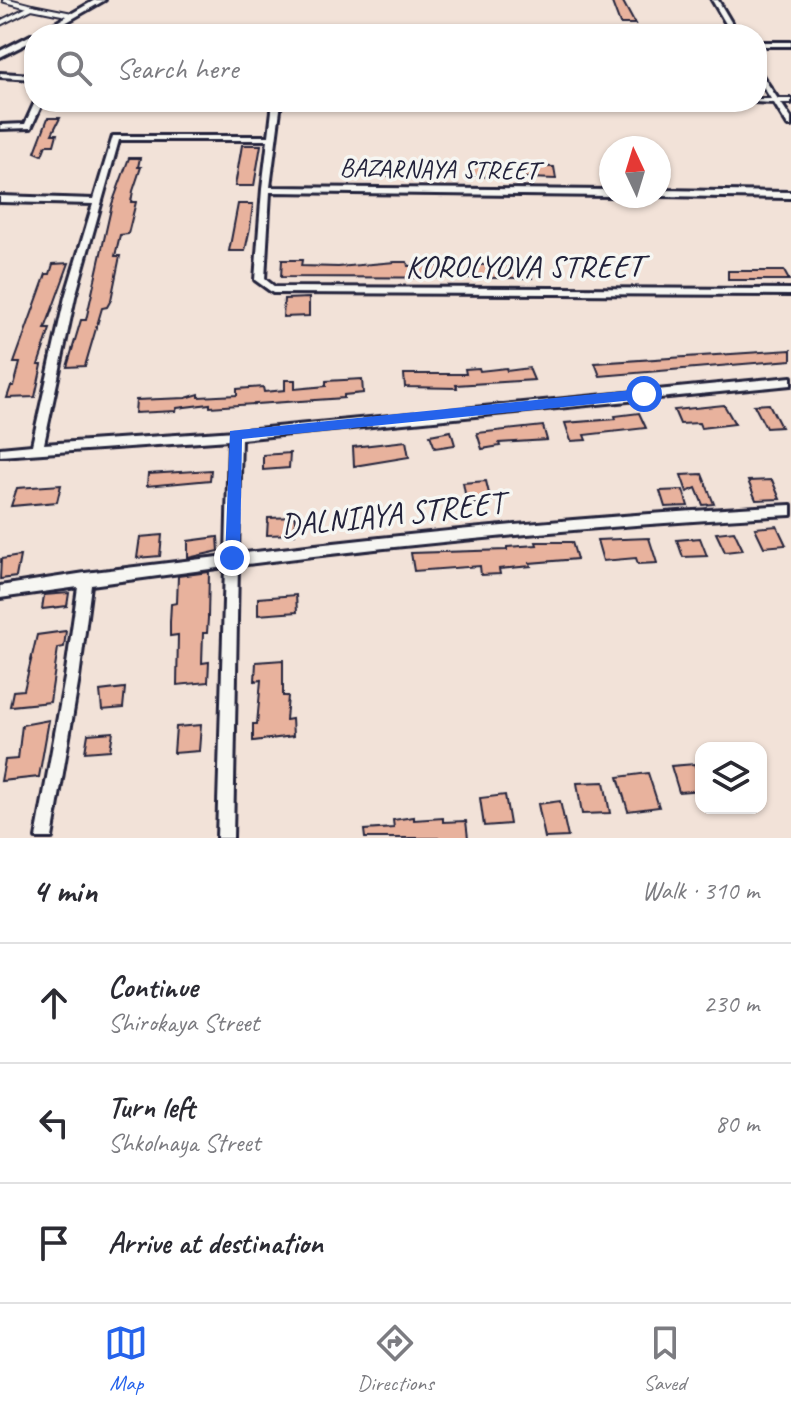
<!DOCTYPE html>
<html lang="en">
<head>
<meta charset="utf-8">
<style>
  body { margin:0; font-family:Caveat,sans-serif; background:#f2f2f3; color:#2b2b33 }
  .controls { position:absolute; right:24px; bottom:24px; display:grid; overflow:hidden; border-radius:16px; box-shadow:0 2px 6px #0004 }
  .controls button { width:72px; height:72px; display:grid; place-items:center; padding:0; border:0; border-bottom:2px solid #e1e1e2; background:#fff; color:#2b2b33; font:40px sans-serif }
  .compass { position:absolute; left:599px; top:136px; width:72px; height:72px; border-radius:50%; background:#fff; box-shadow:0 2px 6px #0004; rotate:356deg }
  .stop { position:absolute; width:24px; height:24px; margin:-18px; border:6px solid #2563eb; border-radius:50%; background:#fff }
  .stop.end { background:#2563eb; border-color:#fff; box-shadow:0 2px 8px #0008 }
  .list { margin:0; padding:0; list-style:none }
  h2 { display:flex; justify-content:space-between; align-items:center; height:104px; margin:0; padding:0 32px; font-size:34px }
  h2 small { font-size:26px; font-weight:400; color:#7c7c81 }
  .list li { display:grid; grid-template-columns:52px 1fr auto; gap:24px; align-items:center; box-sizing:border-box; height:120px; padding:0 32px; border-top:2px solid #e1e1e2 }
  .list b { display:block; font-size:30px; white-space:nowrap }
  .list p { margin:0; font-size:26px; white-space:nowrap; color:#7c7c81 }
  .list em { font-size:26px; font-style:normal; color:#7c7c81 }
  .icon { flex:none; width:44px; height:44px; fill:none; stroke:currentColor; stroke-width:2; stroke-linecap:round; stroke-linejoin:round }
  .map { position:relative; flex:none; width:791px; height:838px; overflow:hidden }
  .search { position:absolute; background:#fff; box-shadow:0 2px 6px #0004; left:24px; right:24px; top:24px; height:88px; display:flex; align-items:center; gap:20px; box-sizing:border-box; padding:0 28px; border-radius:32px; color:#7c7c81; font-size:30px }
  .sheet { height:464px; background:#fff }
  nav { display:flex; justify-content:space-around; align-items:center; box-sizing:border-box; height:112px; border-top:2px solid #e1e1e2; background:#fff; font-size:22px; color:#7c7c81 }
  nav a { display:grid; justify-items:center; gap:4px }
  nav .on { color:#2563eb }
  .map>svg:first-child { display:block }
</style>
</head>
<body>
<div class="map">
<svg width="791" height="838" viewBox="0 0 791 838">
  <rect width="100%" height="100%" fill="#f2e2d8"/>
  <filter id="ink" filterUnits="userSpaceOnUse"><feTurbulence type="fractalNoise" baseFrequency=".0125" numOctaves="2"/><feDisplacementMap in="SourceGraphic" scale="16" xChannelSelector="R" yChannelSelector="G"/><feConvolveMatrix kernelMatrix="1 2 1 2 8 2 1 2 1" color-interpolation-filters="sRGB"/></filter>
  <g filter="url(#ink)">
    <g fill="#e8b29d" stroke="#22223b" stroke-width="2">
      <polygon points="611,0 622,0 635,24 620,24"/>
      <polygon points="48,118 60,118 52,134 57,134 54,145 46,145 42,155 35,152"/>
      <polygon points="242,145 261,145 254,186 235,186"/>
      <polygon points="129,158 140,158 138,167 141,167 133,191 131,202 136,202 128,234 120,235 115,256 120,256 111,300 107,307 102,308 85,366 67,367 81,320 86,320 112,204"/>
      <polygon points="348,163 413,166 413,177 346,174"/>
      <polygon points="470,165 554,167 556,179 470,176"/>
      <polygon points="238,204 253,204 250,228 245,251 229,251"/>
      <polygon points="282,260 302,260 301,266 338,267 395,262 407,262 408,266 529,264 532,278 281,277"/>
      <polygon points="69,263 45,329 50,329 38,365 42,365 35,397 7,398 11,386 14,386 20,363 14,363 46,274 50,274 53,264"/>
      <polygon points="728,271 784,271 789,280 728,280"/>
      <polygon points="309,298 309,316 283,317 284,299"/>
      <polygon points="791,350 791,360 600,376 595,363"/>
      <polygon points="479,368 480,371 506,368 507,371 529,368 534,380 456,385 457,388 405,387 404,374 466,374 465,369"/>
      <polygon points="362,379 363,393 344,395 344,398 210,407 210,404 177,408 176,411 135,413 136,400 186,398 199,394 199,397 237,395 237,389 263,387 264,392 285,390 285,380 295,380 295,389 326,386 326,381"/>
      <polygon points="769,404 781,427 766,428 754,405"/>
      <polygon points="724,405 735,424 701,428 699,423 680,424 674,410"/>
      <polygon points="639,413 646,428 584,435 586,440 571,441 565,423 616,419 615,416"/>
      <polygon points="543,426 547,440 499,443 500,446 482,449 477,433"/>
      <polygon points="451,431 455,445 435,448 430,435"/>
      <polygon points="406,441 409,457 354,466 353,447"/>
      <polygon points="290,453 289,468 263,470 263,455"/>
      <polygon points="211,470 210,480 147,486 148,474"/>
      <polygon points="702,474 714,504 703,505 696,488 687,492 681,475"/>
      <polygon points="772,480 780,499 756,500 748,481"/>
      <polygon points="486,481 491,502 467,504 463,483"/>
      <polygon points="61,485 57,502 11,506 17,488"/>
      <polygon points="683,490 688,506 665,507 660,491"/>
      <polygon points="296,517 295,534 267,535 268,518"/>
      <polygon points="777,526 786,545 764,547 755,528"/>
      <polygon points="734,531 743,550 725,552 716,533"/>
      <polygon points="162,535 160,556 137,558 140,537"/>
      <polygon points="218,537 219,551 188,558 188,541"/>
      <polygon points="649,538 657,563 638,564 636,558 603,561 597,540"/>
      <polygon points="700,538 707,556 683,557 677,540"/>
      <polygon points="536,542 572,542 577,559 530,563 531,566 499,569 500,574 481,575 480,566 414,571 411,553 507,550 507,547 537,545"/>
      <polygon points="20,556 16,577 0,579 1,559"/>
      <polygon points="209,572 208,618 207,633 203,633 202,663 209,662 208,682 177,685 178,635 170,636 170,622 171,604 177,603 178,576"/>
      <polygon points="69,593 67,606 42,609 44,595"/>
      <polygon points="296,595 297,612 258,615 258,598"/>
      <polygon points="66,631 64,647 58,648 50,702 10,706 13,691 24,690 37,635"/>
      <polygon points="283,660 283,696 288,696 286,720 292,719 293,736 253,741 253,724 257,724 261,680 255,681 256,662"/>
      <polygon points="125,688 123,708 102,710 100,691"/>
      <polygon points="49,720 39,777 1,781 5,760 18,759 22,725"/>
      <polygon points="201,725 199,751 174,753 176,727"/>
      <polygon points="113,732 110,750 85,752 88,734"/>
      <polygon points="695,764 701,790 679,792 671,766"/>
      <polygon points="648,773 659,807 628,811 618,777"/>
      <polygon points="604,782 610,813 582,814 577,783"/>
      <polygon points="505,795 510,824 484,826 480,798"/>
      <polygon points="560,801 568,837 545,838 538,804"/>
      <polygon points="414,817 414,820 443,818 443,822 466,821 468,838 365,838 364,830 394,828 393,820"/>
    </g>
    <g fill="none" stroke-linecap="round" stroke-linejoin="round">
      <g stroke="#22223b" stroke-width="8">
        <g id="service">
          <polyline points="5,0 32,7"/>
          <polyline points="0,23 32,7 72,15"/>
        </g>
      </g>
      <g stroke="#22223b" stroke-width="6">
        <g id="minor">
          <polygon points="712,0 718,0 738,34 732,34"/>
          <rect x="757" y="42" width="34" height="4"/>
          <polygon points="757,70 759,71 778,99 791,99 791,103 781,103 791,118 791,126 788,126 774,103 754,102 757,102 757,99 771,99 757,77"/>
          <polygon points="0,73 34,75 34,79 0,77"/>
          <polygon points="35,102 43,102 31,128 0,129 0,125 25,124"/>
          <path d="M273 102H281L270 187 611 190V196L270 192 265 279 275 287 791 289V295L273 293 255 280 262 189 268 140H119L75 297 44 444 235 431 791 377V385L241 439 238 554C422 532 606 515 791 505V515C606 525 422 542 238 565L233 838H217L225 567 91 585 79 678 52 838H36L65 678 78 587 0 598V586L85 573 226 556 229 440 0 456V448L32 445 65 297 93 204 0 202V196L94 199 113 136H269Z"/>
          <polygon points="659,190 791,192 791,198 659,196"/>
        </g>
      </g>
      <g stroke="#22223b" stroke-width="6">
        <g id="tertiary">
          <polygon points="95,0 105,0 46,34 36,34"/>
          <polygon points="31,35 34,35 34,40 0,57 0,51"/>
        </g>
      </g>
      <use href="#service" stroke="#f6f6f2" stroke-width="4"/>
      <use href="#minor" fill="#f6f6f2" fill-rule="evenodd"/>
      <use href="#tertiary" fill="#f6f6f2" fill-rule="evenodd"/>
    </g>
  </g>
  <polygon fill="#2563eb" points="644,389 651,394 644,399 242,439 240,558 232,565 225,558 230,431"/>
  <g text-anchor="middle" dominant-baseline="central" stroke-width="7" stroke-linejoin="round" paint-order="stroke">
    <g font-size="26" fill="#22223b" stroke="#f6f6f2">
      <text transform="translate(439 169) rotate(1)">BAZARNAYA STREET</text>
    </g>
    <g font-size="32" fill="#22223b" stroke="#f6f6f2">
      <text x="524" y="266">KOROLYOVA STREET</text>
      <text transform="translate(392 514) rotate(-6)">DALNIAYA STREET</text>
    </g>
  </g>
</svg>
<div class="controls">
<button><svg class="icon" aria-label="layers" viewBox="0 0 24 24"><path d="M12 4l9 5-9 5-9-5zM3 14l9 5 9-5"/></svg></button>
</div>
<svg class="compass" viewBox="-18 -18 36 36"><path d="M0-13l5 13h-10z" fill="#e53935"/><path d="M0 13l5-13h-10z" fill="#7c7c81"/></svg>
<div class="stop" style="left:644px;top:394px"></div>
<div class="stop end" style="left:232px;top:558px"></div>
<div class="search"><svg class="icon" aria-label="search" viewBox="0 0 24 24"><circle cx="10" cy="10" r="6"/><path d="M15 15l6 6"/></svg>Search here</div>
</div>
<section class="sheet">
<h2>4 min<small>Walk · 310 m</small></h2>
<ul class="list">
<li><svg class="icon" aria-label="ahead" viewBox="0 0 24 24"><path d="M12 20V5M6 11l6-6 6 6"/></svg><div><b>Continue</b><p>Shirokaya Street</p></div><em>230 m</em></li>
<li><svg class="icon" aria-label="left" viewBox="0 0 24 24"><path d="M17 20v-9H6M10 6l-5 5 5 5"/></svg><div><b>Turn left</b><p>Shkolnaya Street</p></div><em>80 m</em></li>
<li><svg class="icon" aria-label="arrive" viewBox="0 0 24 24"><path d="M6 21V4h12l-3 4 3 4H6"/></svg><div><b>Arrive at destination</b></div></li>
</ul>
</section>
<nav>
<a class="on"><svg class="icon" aria-label="map" viewBox="0 0 24 24"><path d="M3 6l6-2 6 2 6-2v14l-6 2-6-2-6 2zM9 4v14M15 6v14"/></svg>Map</a>
<a><svg class="icon" aria-label="directions" viewBox="0 0 24 24"><path d="M12 3l9 9-9 9-9-9zM9 14v-3h6M13 9l2 2-2 2"/></svg>Directions</a>
<a><svg class="icon" aria-label="saved" viewBox="0 0 24 24"><path d="M7 4h10v16l-5-4-5 4z"/></svg>Saved</a>
</nav>
</body>
</html>
